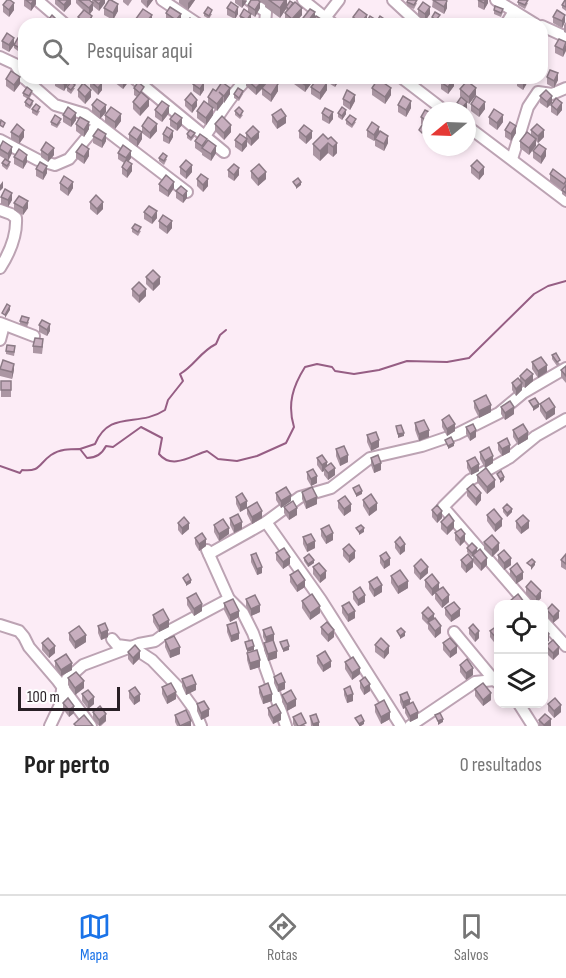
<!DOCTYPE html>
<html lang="pt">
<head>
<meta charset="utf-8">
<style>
  body { margin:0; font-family:"Sofia Sans Condensed",sans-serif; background:#f6f6f6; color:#222 }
  .controls { position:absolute; right:18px; bottom:18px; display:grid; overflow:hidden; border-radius:12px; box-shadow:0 3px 9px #0003 }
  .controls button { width:54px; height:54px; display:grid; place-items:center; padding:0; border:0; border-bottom:2px solid #e0e0e0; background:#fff; color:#222; font:30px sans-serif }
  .compass { position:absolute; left:422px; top:102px; width:54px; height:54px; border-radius:50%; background:#fff; box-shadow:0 3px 9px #0003; rotate:251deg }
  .scale { position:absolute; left:18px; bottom:15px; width:102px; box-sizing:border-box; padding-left:6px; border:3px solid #281f25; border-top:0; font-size:16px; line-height:21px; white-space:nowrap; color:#281f25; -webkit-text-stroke:4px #fff; paint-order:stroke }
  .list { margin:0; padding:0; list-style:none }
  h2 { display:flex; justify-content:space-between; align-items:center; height:78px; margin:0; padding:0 24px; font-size:26px }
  h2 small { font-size:20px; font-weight:400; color:#767676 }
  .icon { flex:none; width:33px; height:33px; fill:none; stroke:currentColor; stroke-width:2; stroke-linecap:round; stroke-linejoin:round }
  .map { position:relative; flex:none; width:566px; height:726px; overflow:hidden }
  .search { position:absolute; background:#fff; box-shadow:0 3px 9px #0003; left:18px; right:18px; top:18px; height:66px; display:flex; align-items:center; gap:15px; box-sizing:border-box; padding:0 21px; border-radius:18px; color:#767676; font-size:22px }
  .sheet { height:168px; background:#fff }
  nav { display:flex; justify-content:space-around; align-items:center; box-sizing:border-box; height:84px; border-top:2px solid #e0e0e0; background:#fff; font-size:16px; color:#767676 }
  nav a { display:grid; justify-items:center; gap:3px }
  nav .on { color:#1a73e8 }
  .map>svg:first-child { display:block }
</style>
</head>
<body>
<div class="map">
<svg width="566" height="726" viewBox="0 0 566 726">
  <rect width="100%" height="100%" fill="#fcecf6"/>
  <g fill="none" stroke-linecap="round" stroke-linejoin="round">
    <g stroke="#965e84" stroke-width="2">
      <path d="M80 449 95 444C110 409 138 428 165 410L168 400 183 381 180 374C195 365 200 352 216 344L220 335 226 330"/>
      <path d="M0 466 20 473 22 470C41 472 38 464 51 455 60 449 69 449 80 449L87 458C96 458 102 454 106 446L113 447 141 427 162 438 159 454C172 470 191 456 207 451L218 459 237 461 257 456 286 443 294 427C287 404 293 386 305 367L317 364 332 367 335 371 354 374 379 370 407 361 447 362 469 358 534 294 548 286 566 281"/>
    </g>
    <g stroke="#bca3b3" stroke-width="14">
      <g id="minor">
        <polyline points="37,0 65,24"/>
        <polyline points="162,0 198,24"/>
        <polyline points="249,0 266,12 265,24"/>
        <polyline points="303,0 333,24"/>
        <polyline points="393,0 419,24"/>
        <polyline points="496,0 535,24"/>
        <polyline points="325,18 339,0"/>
        <polyline points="506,24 514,11"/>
        <polyline points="542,26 566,37"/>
        <polyline points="0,57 15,64 24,78"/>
        <polyline points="24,78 55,105 85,114 187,192"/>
        <polyline points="134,78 224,152"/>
        <polyline points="402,78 445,111"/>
        <polyline points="467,126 566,201"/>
        <path d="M205 136C219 116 231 94 248 78"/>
        <polyline points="0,140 38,160 55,165 69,159 98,124"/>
        <polyline points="512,159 528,107 538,92 552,94 566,88"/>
        <path d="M0 210 11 214 16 218C17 235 9 254 0 268"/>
        <polyline points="0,323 34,336"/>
        <polyline points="0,340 4,325"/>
        <polyline points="266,522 321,600 401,726"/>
        <polyline points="207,550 229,599 243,613 253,633 286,726"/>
        <polyline points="209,554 266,522 300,497 331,488 370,458 422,446 457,434 499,413 523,393 566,368"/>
        <polyline points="527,604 443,507 470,480 509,458 536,436 566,419"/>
        <polyline points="544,622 566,646"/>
        <polyline points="0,625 19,631 24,637 29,647 58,681 91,726"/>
        <polyline points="454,632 494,680 498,683"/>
        <polyline points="112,639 117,645 132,647 152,660 178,687 194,709 201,726"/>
        <polyline points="519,704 533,726"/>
        <polyline points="50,726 60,705 62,690 67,679 83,665 139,644 155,641 167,632 229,599"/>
        <polyline points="410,726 475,682 494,680"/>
      </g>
    </g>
    <use href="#minor" stroke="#fff" stroke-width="10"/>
  </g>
  <g fill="#ab96a3">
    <polygon points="24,0 36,0 36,4 31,11 24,6"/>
    <polygon points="55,0 71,0 71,4 64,12 55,4"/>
    <polygon points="76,0 89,0 92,2 92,0 105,0 105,3 99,11 93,6 93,10 90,14 92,24 78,24 78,17 83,10 76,3"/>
    <polygon points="123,0 132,0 128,6 123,2"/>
    <polygon points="141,0 153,0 147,8 141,2"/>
    <polygon points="179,0 195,0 188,10 179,3"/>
    <polygon points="235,0 247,0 242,8 235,3"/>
    <polygon points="251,0 287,0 287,5 302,15 294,24 290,24 285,20 285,13 287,11 286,9 280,18 265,7 265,4 260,2 260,8 255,17 251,14 251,20 249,24 241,24 240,23 240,16 248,12 248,5"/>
    <polygon points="433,0 447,8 444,14 432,7"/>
    <polygon points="478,0 488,0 488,3 484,10 478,7"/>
    <polygon points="566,0 566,11 562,8 562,5"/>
    <polygon points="407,2 417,3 414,9 407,6"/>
    <polygon points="518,2 528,3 525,9 518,5"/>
    <polygon points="3,5 14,10 9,17 3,12"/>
    <polygon points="104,8 118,11 113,20 104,15"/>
    <polygon points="227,8 238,14 235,19 227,15"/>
    <polygon points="418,9 430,14 425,21 418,16"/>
    <polygon points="494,10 503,12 501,17 494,14"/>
    <polygon points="166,13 181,21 178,24 172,24 166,20"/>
    <polygon points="204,13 212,14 209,19 204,16"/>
    <polygon points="353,17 376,23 387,24 353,24"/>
    <polygon points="432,17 440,19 436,23 432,21"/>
    <polygon points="553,17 565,22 562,28 553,23"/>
    <polygon points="303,18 315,18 324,24 303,24"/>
    <polygon points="566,22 566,33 564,32 564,25"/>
    <polygon points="2,41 14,45 9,52 2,48"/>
    <polygon points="566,42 563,57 555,53 555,46"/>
    <polygon points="23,44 18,51 14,48 14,45"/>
    <polygon points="24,51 24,62 22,61 22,54"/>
    <polygon points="547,77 558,80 554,88 547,84"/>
    <polygon points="68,78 68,84 64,91 55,86 55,79"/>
    <polygon points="114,78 129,78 129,81 123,89 114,82"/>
    <polygon points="294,78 313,78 313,81 305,92 294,84"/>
    <polygon points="327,78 340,78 340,79 335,87 327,82"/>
    <polygon points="352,78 364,78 360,84"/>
    <polygon points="427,78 435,78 433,82"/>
    <polygon points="527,78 527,83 523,90 517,86 517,79"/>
    <polygon points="6,79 20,84 14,92 6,86"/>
    <polygon points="246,79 264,86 278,91 271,102 262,95 262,88 256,95 246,86"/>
    <polygon points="90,81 102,90 98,95 90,87"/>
    <polygon points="441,82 454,86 448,94 441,89"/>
    <polygon points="193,84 204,90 200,96 193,91"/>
    <polygon points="67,87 75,88 71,94 67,91"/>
    <polygon points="311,87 327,90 320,100 311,94"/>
    <polygon points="134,88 144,94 149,106 140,116 133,109 133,102 137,97 134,95"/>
    <polygon points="372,88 391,95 385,104 372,95"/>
    <polygon points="460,89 476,95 469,104 466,101 467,109 465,111 459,111 457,110 457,103 461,97 460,96"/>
    <polygon points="78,90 91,97 85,104 78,97"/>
    <polygon points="216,91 230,94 224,103 223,102 223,103 217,111 210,105 213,115 206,125 197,118 197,111 208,104 208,97"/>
    <polygon points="23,93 32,94 29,99 33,104 30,109 25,106 25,102 28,99 23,96"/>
    <polygon points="234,94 243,94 239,101 234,98"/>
    <polygon points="540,96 552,103 547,108 540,103"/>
    <polygon points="343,99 355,101 350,110 343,105"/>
    <polygon points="185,100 197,106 192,113 185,106"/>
    <polygon points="471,104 485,109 479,117 471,111"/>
    <polygon points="92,105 106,112 100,119 92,112"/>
    <polygon points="398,105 411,108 406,117 398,112"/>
    <polygon points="551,105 562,110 557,116 551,112"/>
    <polygon points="32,109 40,111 37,116 32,113"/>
    <polygon points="155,110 169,113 162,122 155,117"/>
    <polygon points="235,111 243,115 240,119 235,115"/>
    <polygon points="322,113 333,119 329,124 322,120"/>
    <polygon points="338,113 346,114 342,120 338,117"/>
    <polygon points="431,113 429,129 421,124 421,117"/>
    <polygon points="63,115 76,120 71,127 63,122"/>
    <polygon points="105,115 121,121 115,129 105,122"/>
    <polygon points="272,115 286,123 277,129 272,122"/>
    <polygon points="489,117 503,122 497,130 489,124"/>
    <polygon points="170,119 182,125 177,131 170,126"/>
    <polygon points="346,120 356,122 352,128 346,124"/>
    <polygon points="51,122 61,122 57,128 51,125"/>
    <polygon points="76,124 89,129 84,137 76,131"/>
    <polygon points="215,124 231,132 224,140 215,131"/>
    <polygon points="142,126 157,131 150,139 142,133 142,139 137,147 129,141 129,134 142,132"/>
    <polygon points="367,130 379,132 388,143 384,151 375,146 375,140 374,141 367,137"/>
    <polygon points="505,130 516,133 511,141 505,137"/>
    <polygon points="531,130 544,137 538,143 536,141 529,155 520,148 520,141 531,136"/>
    <polygon points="299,131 312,138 306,144 299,138"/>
    <polygon points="11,132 24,137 19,144 11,139"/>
    <polygon points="246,133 259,138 251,146 247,142 247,146 242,152 235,147 235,140 246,138"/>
    <polygon points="163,134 173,137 169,144 163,141"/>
    <polygon points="187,134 195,136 191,141 187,138"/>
    <polygon points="323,134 337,153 333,157 328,153 320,161 313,155 313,144"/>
    <polygon points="93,136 106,141 102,148 93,143"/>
    <polygon points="195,141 207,142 216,153 211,161 202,155 202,152 202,153 195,148"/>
    <polygon points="0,147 12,153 8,161 10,165 7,170 2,166 2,163 5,159 0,156 0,160"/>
    <polygon points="41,150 54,155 48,162 41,157"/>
    <polygon points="533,151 546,156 541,164 533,158"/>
    <polygon points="76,152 89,156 84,164 76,158"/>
    <polygon points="118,153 131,158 128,162 132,171 127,178 122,174 122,167 124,163 118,159"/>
    <polygon points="14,157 27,162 23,169 14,164"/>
    <polygon points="159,158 167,159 164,165 159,161"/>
    <polygon points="471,166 484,174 479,180 471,173"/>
    <polygon points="180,167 192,172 186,179 180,174"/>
    <polygon points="36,169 47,173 43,180 36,176"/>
    <polygon points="228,170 239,175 234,181 228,177"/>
    <polygon points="251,171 266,179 258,186 251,178"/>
    <polygon points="550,174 566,179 566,197 562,194 562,190 550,181"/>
    <polygon points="197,179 208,186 203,192 197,186"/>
    <polygon points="60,183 73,188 68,196 60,190"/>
    <polygon points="159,184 174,188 168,197 159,191"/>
    <polygon points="176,191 187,198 183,203 176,198"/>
    <polygon points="1,197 12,200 8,207 1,204"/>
    <polygon points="90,202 103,209 97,215 90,209"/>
    <polygon points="14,203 28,208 23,215 14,210"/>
    <polygon points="144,212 157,218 152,224 144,219"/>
    <polygon points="159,221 172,228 167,234 159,228"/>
    <polygon points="132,228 141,231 138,236 132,232"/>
    <polygon points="146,277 160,284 153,291 146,284"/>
    <polygon points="132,289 146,296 139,303 132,296"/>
    <polygon points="20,321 29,322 27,327 20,324"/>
    <polygon points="39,325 50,331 47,336 39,332"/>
    <polygon points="33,346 43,346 42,354 33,353"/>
    <polygon points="15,350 14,356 6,354 6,351"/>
    <polygon points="552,355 560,364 557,366 552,359"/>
    <polygon points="532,362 547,372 538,378 532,369"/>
    <polygon points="566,366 566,383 561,377 561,370"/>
    <polygon points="0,369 14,370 12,379 0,376"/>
    <polygon points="520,376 533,381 525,388 522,385 522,390 516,396 512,390 512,383 520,381"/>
    <rect x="1" y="381" width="10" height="16"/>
    <polygon points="474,401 491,412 479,418 474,408"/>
    <polygon points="540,404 555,414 546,420 540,411"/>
    <polygon points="501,407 514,414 505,420 501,414"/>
    <polygon points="442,420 455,431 447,436 442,427"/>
    <polygon points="415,423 429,437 419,441 415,430"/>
    <polygon points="466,427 476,437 470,441 466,434"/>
    <polygon points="513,430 528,439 518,445 513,437"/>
    <polygon points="367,435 379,447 371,451 367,442"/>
    <polygon points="498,443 510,452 502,456 498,450"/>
    <polygon points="336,449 348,462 340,466 336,456"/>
    <polygon points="480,452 493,463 485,468 480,459"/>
    <polygon points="317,458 327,466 335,475 328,480 324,475 324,471 322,472 317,465"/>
    <polygon points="371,458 381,470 374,473 371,465"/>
    <polygon points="467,461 479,471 471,475 467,468"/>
    <polygon points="307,472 317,483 311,486 307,479"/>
    <polygon points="477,475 495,487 487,494 477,482"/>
    <polygon points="467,489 481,500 476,506 467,496"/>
    <polygon points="302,492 317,504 306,509 302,499"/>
    <polygon points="276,493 291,501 281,508 276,500"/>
    <polygon points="236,497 247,508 262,518 252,524 247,514 247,508 240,512 236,504"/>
    <polygon points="363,500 377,510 369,516 363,506"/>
    <polygon points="338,501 351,511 344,516 338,508"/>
    <polygon points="284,507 297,515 289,520 284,513"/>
    <polygon points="503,508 512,512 507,517 503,512"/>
    <polygon points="432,510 442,518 437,523 432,517"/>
    <polygon points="487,515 502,526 495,532 487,521"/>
    <polygon points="230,518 242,529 234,533 230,525"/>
    <polygon points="516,521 529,528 521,534 516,528"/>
    <polygon points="441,522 454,528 447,535 441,529"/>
    <polygon points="178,523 189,529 182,535 178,530"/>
    <polygon points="214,525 229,534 219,541 214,532"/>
    <polygon points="321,529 333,540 326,544 321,536"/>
    <polygon points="455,533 465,541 460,546 455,540"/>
    <polygon points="303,537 315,548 307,552 303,544"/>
    <polygon points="195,538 206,546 199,551 195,544"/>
    <polygon points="395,542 405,551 400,555 395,548"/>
    <polygon points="484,542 499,550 492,557 484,549"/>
    <polygon points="467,548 477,552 487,565 481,571 473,562 473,555 472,557 467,552"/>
    <polygon points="343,549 355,558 349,563 343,556"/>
    <polygon points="276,553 290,564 283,569 276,560"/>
    <polygon points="566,554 566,570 561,567 561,560"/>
    <polygon points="251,555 262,573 257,575 251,562"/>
    <polygon points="498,555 511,565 504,570 498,562"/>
    <polygon points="380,556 390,565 384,569 380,563"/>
    <polygon points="304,558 314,563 308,567 304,561"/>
    <polygon points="461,560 473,567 466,573 461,567"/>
    <polygon points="414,566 428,573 420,580 414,573"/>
    <polygon points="313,567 326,578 320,583 313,574"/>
    <polygon points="510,569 523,579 516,584 510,576"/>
    <polygon points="290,575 305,587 297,592 290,582"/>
    <polygon points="391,576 408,588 398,594 391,583"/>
    <polygon points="425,580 449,602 442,608 435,599 435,593 432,596 425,587"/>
    <polygon points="369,582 382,592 374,597 369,589"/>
    <polygon points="526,587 541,598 536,604 526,594"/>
    <polygon points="353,592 365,602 358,606 353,599"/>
    <polygon points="187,598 202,611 194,616 187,605"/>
    <polygon points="246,599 260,612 251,616 246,606"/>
    <polygon points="302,601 320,613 310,620 302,608"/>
    <polygon points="224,603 239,617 230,622 224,610"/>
    <polygon points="342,606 355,618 348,622 342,613"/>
    <polygon points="445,608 460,616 451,622 445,615"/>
    <polygon points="547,610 559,618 553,623 547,616"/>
    <polygon points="422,613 434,618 441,633 435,638 428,629 428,625 422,619"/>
    <polygon points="153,615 169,627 159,632 153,622"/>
    <polygon points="227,625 239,639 231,642 227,632"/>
    <polygon points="98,626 108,637 101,640 98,633"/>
    <polygon points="321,627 334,637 328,642 321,634"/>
    <polygon points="469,628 479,638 475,642 469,634"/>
    <polygon points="498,628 497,646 490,637 490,631"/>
    <polygon points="263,630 274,641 277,658 268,661 264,650 264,643 266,643 263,637"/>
    <polygon points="69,633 86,642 75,649 69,640"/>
    <polygon points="165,640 180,654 170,658 165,647"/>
    <polygon points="42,643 55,653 49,658 42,650"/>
    <polygon points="443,643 457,653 450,658 443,650"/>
    <polygon points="375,645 389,653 384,659 375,652"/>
    <polygon points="546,646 559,654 553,660 546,653"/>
    <polygon points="128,652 140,658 133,665 128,659"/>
    <polygon points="247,653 260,667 250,670 247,660"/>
    <polygon points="317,656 331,667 323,672 317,663"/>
    <polygon points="55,661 72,670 61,676 55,667"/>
    <polygon points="345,662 360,674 352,680 345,669"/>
    <polygon points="498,663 498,677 495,673 495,666"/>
    <polygon points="460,665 473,675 466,680 460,672"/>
    <polygon points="274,677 285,689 278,692 274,683"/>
    <polygon points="68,678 84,688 75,695 68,685"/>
    <polygon points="182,679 196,690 186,695 182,686"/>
    <polygon points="360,681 370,691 364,695 360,688"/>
    <polygon points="162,687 176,699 167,704 162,694"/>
    <polygon points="259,687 272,701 263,704 259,693"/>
    <polygon points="344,689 353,701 347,703 344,695"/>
    <polygon points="475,689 491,700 483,706 475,696"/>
    <polygon points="129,691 140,701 134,705 129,698"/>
    <polygon points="82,694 94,704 88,709 82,701"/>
    <polygon points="282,695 296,706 287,711 282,702"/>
    <polygon points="400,695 410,703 418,718 410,722 405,713 405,708 403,709 400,702"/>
    <polygon points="63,703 74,713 69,717 63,709"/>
    <polygon points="197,704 209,716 201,720 197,711"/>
    <polygon points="548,704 561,712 554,718 548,711"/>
    <polygon points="375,705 390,719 381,724 375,712"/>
    <polygon points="268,708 281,720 273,724 268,715"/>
    <polygon points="93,712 106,721 101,726 99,726 93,719"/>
    <polygon points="175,715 191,726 177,726 175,722"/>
    <polygon points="310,716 319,726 311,726"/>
    <polygon points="293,717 306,726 294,726 293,724"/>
    <polygon points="539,720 551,726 539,726"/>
  </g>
  <g fill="#8b7a85">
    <polygon points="34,0 36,0 36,4 31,11 31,4"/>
    <polygon points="68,0 71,0 71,4 64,12 64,5"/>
    <polygon points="102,0 105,0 105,3 99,11 99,4"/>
    <polygon points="148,0 153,0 147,8 147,1"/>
    <polygon points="191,0 195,0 188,10 188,3"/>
    <polygon points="242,0 247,1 242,8"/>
    <polygon points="285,0 287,0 287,7 286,7 286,9 280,18 280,8"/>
    <polygon points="486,0 488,0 488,3 484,10 484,3"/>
    <polygon points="447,1 447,8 444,14 444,7"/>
    <polygon points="260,2 260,8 255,17 255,10"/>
    <polygon points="14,3 14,10 9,17 9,10"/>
    <polygon points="93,3 93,10 89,15 89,8"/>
    <polygon points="118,4 118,11 113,20 113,13"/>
    <polygon points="238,7 238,14 235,19 235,13"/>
    <polygon points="430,7 430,14 425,21 425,14"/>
    <polygon points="302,8 302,15 294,24 292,24 292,19"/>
    <polygon points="315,12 315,19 311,24 308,24 308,21"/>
    <polygon points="181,14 181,21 178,24 176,24 176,20"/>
    <polygon points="251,14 251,20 249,24 247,24 247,20"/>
    <polygon points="152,15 152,22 150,24 145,24"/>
    <polygon points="367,15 367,22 365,24 361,24"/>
    <polygon points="565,15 565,22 562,28 562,21"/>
    <polygon points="92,16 92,23 87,24"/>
    <polygon points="14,38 14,45 9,52 9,45"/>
    <polygon points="566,44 566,51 563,57 563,50"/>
    <polygon points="558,73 558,80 554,88 554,81"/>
    <polygon points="20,77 20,84 14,92 14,85"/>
    <polygon points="68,78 68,84 64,91 64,84"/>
    <polygon points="126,78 129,78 129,81 123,89 123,82"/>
    <polygon points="310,78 313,78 313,81 305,92 305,85"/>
    <polygon points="337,78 340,79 335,87 335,80"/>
    <polygon points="526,78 527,78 527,83 523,90 523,83"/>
    <polygon points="454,79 454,86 448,94 448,87"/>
    <polygon points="264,80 264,87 256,95 256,88"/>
    <polygon points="102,83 102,90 98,95 98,88"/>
    <polygon points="204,83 204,90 200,96 200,89"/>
    <polygon points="327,83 327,90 320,100 320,93"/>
    <polygon points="278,84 278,91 271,102 271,95"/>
    <polygon points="230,88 230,94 224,103 224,96"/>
    <polygon points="391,88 391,95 385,104 385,97"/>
    <polygon points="476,88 476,95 469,104 469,97"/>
    <polygon points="91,90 91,97 85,104 85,97"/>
    <polygon points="355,95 355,101 350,110 350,103"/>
    <polygon points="223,96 223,103 217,111 217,104"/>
    <polygon points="552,96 552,103 547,108 547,102"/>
    <polygon points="149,99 149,106 140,116 140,109"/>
    <polygon points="197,100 197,106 192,113 192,106"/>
    <polygon points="411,101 411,108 406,117 406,110"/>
    <polygon points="467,102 467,109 465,111 463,111 463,107"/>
    <polygon points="485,102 485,109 479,117 479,110"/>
    <polygon points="562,103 562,110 557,116 557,110"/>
    <polygon points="106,105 106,112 100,119 100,112"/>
    <polygon points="169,106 169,113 162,122 162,116"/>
    <polygon points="213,108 213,115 206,125 206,118"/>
    <polygon points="346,110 346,114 342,120 342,116"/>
    <polygon points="333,112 333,119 329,124 329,118"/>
    <polygon points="76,113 76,120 71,127 71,120"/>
    <polygon points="121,114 121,121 115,129 115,122"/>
    <polygon points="503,115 503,122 497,130 497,123"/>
    <polygon points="286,116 286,123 277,129 277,122"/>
    <polygon points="182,118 182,125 177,131 177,124"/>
    <polygon points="89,122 89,129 84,137 84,130"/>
    <polygon points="157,124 157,131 150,139 150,133"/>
    <polygon points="231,125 231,132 224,140 224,133"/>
    <polygon points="516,126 516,133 511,141 511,134"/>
    <polygon points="379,127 379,134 374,141 374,135"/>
    <polygon points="24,130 24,137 19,144 19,137"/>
    <polygon points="544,130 544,137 538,143 538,136"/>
    <polygon points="173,131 173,137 169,144 169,138"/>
    <polygon points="312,131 312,138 306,144 306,137"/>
    <polygon points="142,132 142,139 137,147 137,140"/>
    <polygon points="259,132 259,138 251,146 251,139"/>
    <polygon points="106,134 106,141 102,148 102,141"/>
    <polygon points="388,136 388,143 384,151 384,144"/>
    <polygon points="247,139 247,146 242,152 242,145"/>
    <polygon points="536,139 536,146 529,155 529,148"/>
    <polygon points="328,143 328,153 320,161 320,151"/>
    <polygon points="337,143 337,153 333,157 333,147"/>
    <polygon points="216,146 216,153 211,161 211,154"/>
    <polygon points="12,147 12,153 8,161 8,154"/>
    <polygon points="54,148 54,155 48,162 48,155"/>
    <polygon points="89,149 89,156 84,164 84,157"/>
    <polygon points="546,149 546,156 541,164 541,157"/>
    <polygon points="131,151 131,158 126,165 126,158"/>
    <polygon points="27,155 27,162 23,169 23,162"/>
    <polygon points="132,164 132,171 127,178 127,171"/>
    <polygon points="192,165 192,172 186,179 186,172"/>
    <polygon points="47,166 47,173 43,180 43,173"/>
    <polygon points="484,167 484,174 479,180 479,173"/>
    <polygon points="239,168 239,175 234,181 234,175"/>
    <polygon points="266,172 266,179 258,186 258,179"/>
    <polygon points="208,179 208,186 203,192 203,185"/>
    <polygon points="3,181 3,188 0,191 0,185"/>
    <polygon points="73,182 73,188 68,196 68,189"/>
    <polygon points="174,182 174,188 168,197 168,191"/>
    <polygon points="301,182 301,185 296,189 296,186"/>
    <polygon points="187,191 187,198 183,203 183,196"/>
    <polygon points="12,193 12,200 8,207 8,200"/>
    <polygon points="28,201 28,208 23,215 23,208"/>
    <polygon points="103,202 103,209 97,215 97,209"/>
    <polygon points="157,211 157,218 152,224 152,218"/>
    <polygon points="172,221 172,228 167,234 167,227"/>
    <polygon points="160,277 160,284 153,291 153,284"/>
    <polygon points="146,289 146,296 139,303 139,296"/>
    <polygon points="10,306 10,310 5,318 5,315"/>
    <polygon points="50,324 50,331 47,336 47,330"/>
    <polygon points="14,364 14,370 12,379 12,372"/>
    <polygon points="547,365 547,372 538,378 538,371"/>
    <polygon points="533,374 533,381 525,388 525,381"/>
    <polygon points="522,383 522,390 516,396 516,389"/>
    <polygon points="539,404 539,407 533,411 533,407"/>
    <polygon points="491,405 491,412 479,418 479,411"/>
    <polygon points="514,407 514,414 505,420 505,413"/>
    <polygon points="555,407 555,414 546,420 546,413"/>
    <polygon points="455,424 455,431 447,436 447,429"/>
    <polygon points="429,430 429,437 419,441 419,434"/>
    <polygon points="476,430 476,437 470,441 470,434"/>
    <polygon points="528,432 528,439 518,445 518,439"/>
    <polygon points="404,433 404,436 398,438 398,434"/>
    <polygon points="379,440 379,447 371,451 371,444"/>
    <polygon points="454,443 454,446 448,449 448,446"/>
    <polygon points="510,445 510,452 502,456 502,449"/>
    <polygon points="348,455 348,462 340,466 340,459"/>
    <polygon points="493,456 493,463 485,468 485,461"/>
    <polygon points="327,462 327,469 324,468 324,471 322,472 322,465"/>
    <polygon points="381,463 381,470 374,473 374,466"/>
    <polygon points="479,464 479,471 471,475 471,469"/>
    <polygon points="335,468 335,475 328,480 328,473"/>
    <polygon points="317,476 317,483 311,486 311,479"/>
    <polygon points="504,477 504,480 500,483 500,479"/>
    <polygon points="495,480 495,487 487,494 487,487"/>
    <polygon points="362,491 362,494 356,497 356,494"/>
    <polygon points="481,493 481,500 476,506 476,499"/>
    <polygon points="291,495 291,501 281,508 281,501"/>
    <polygon points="317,497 317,504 306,509 306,502"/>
    <polygon points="247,501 247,508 240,512 240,505"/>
    <polygon points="377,503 377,510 369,516 369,509"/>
    <polygon points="351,504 351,511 344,516 344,509"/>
    <polygon points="297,508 297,515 289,520 289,513"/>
    <polygon points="512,509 512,512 507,517 507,513"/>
    <polygon points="262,511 262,518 252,524 252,517"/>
    <polygon points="442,511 442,518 437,523 437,516"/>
    <polygon points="502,519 502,526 495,532 495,525"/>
    <polygon points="454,521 454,528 447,535 447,528"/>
    <polygon points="529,521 529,528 521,534 521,528"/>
    <polygon points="242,522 242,529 234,533 234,526"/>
    <polygon points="189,523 189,529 182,535 182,528"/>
    <polygon points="229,528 229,534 219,541 219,534"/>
    <polygon points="364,528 364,532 359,535 359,532"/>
    <polygon points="333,533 333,540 326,544 326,537"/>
    <polygon points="465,534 465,541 460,546 460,539"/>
    <polygon points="206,539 206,546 199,551 199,544"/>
    <polygon points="315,541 315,548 307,552 307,545"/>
    <polygon points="499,543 499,550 492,557 492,550"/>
    <polygon points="405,544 405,551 400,555 400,548"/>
    <polygon points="477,548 477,552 472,557 472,553"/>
    <polygon points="355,551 355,558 349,563 349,556"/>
    <polygon points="290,557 290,564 283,569 283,562"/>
    <polygon points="390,558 390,565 384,569 384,562"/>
    <polygon points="487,558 487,565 481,571 481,564"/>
    <polygon points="511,558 511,565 504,570 504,563"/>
    <polygon points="314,560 314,563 308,567 308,564"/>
    <polygon points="473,560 473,567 466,573 466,566"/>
    <polygon points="535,562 535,565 531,570 531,566"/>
    <polygon points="262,567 262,573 257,575 257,569"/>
    <polygon points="428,567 428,573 420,580 420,574"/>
    <polygon points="326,571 326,578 320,583 320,576"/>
    <polygon points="523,572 523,579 516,584 516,577"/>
    <polygon points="191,580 191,583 186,586 186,583"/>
    <polygon points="305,580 305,587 297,592 297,586"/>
    <polygon points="408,581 408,588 398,594 398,587"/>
    <polygon points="439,583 439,590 432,596 432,589"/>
    <polygon points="382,585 382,592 374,597 374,590"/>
    <polygon points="541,591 541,598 536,604 536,597"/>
    <polygon points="365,595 365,602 358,606 358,600"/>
    <polygon points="449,595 449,602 442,608 442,601"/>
    <polygon points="202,604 202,611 194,616 194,609"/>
    <polygon points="260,605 260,612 251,616 251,609"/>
    <polygon points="320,606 320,613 310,620 310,613"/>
    <polygon points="460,609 460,616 451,622 451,616"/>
    <polygon points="239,611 239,617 230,622 230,615"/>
    <polygon points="355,611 355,618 348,622 348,615"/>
    <polygon points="559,611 559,618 553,623 553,617"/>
    <polygon points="434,614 434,620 428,622 428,626 428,619"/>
    <polygon points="169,620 169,627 159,632 159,626"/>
    <polygon points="441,626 441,633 435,638 435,631"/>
    <polygon points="108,630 108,637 101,640 101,633"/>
    <polygon points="334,630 334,637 328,642 328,635"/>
    <polygon points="479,631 479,638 475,642 475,635"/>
    <polygon points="405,632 405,636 400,639 400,636"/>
    <polygon points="239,633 239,639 231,642 231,636"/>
    <polygon points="274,634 274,641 266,644 266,637"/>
    <polygon points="549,634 549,641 543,645 543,639"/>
    <polygon points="86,635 86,642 75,649 75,642"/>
    <polygon points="498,638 498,644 497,646 497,639"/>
    <polygon points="55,646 55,653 49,658 49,651"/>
    <polygon points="254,646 254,650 247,652 247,649"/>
    <polygon points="289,646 289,650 283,652 283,649"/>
    <polygon points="389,646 389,653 384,659 384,652"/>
    <polygon points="457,646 457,653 450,658 450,652"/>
    <polygon points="180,647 180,654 170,658 170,651"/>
    <polygon points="559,647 559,654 553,660 553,653"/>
    <polygon points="140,651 140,658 133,665 133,658"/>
    <polygon points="277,651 277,658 268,661 268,654"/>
    <polygon points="260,660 260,667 250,670 250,663"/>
    <polygon points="331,661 331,667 323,672 323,666"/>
    <polygon points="72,663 72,670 61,676 61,670"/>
    <polygon points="360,668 360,674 352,680 352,673"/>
    <polygon points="473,668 473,675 466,680 466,673"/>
    <polygon points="84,681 84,688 75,695 75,688"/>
    <polygon points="285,682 285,689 278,692 278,685"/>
    <polygon points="196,684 196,690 186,695 186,688"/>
    <polygon points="370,684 370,691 364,695 364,688"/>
    <polygon points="176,692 176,699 167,704 167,697"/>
    <polygon points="491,693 491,700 483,706 483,700"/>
    <polygon points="140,694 140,701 134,705 134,698"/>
    <polygon points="272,694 272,701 263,704 263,697"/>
    <polygon points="353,694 353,701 347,703 347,696"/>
    <polygon points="94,697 94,704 88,709 88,702"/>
    <polygon points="296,699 296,706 287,711 287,704"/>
    <polygon points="410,699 410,706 405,706 405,708 403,709 403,702"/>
    <polygon points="561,705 561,712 554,718 554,711"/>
    <polygon points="74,706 74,713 69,717 69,710"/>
    <polygon points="209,709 209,716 201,720 201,713"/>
    <polygon points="390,712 390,719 381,724 381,717"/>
    <polygon points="418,712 418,718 410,722 410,716"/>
    <polygon points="281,713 281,720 273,724 273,718"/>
    <polygon points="106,714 106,721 99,726 99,720"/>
    <polygon points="443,719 443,722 438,725 438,721"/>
    <polygon points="551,719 551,726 544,726 544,725"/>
    <polygon points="191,721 191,726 182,726"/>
    <polygon points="364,721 364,724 361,726 359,726 359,724"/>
    <polygon points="319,722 319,726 313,726 313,724"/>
  </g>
  <g fill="#c7aebe" stroke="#8b7a85" stroke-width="1.5">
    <polygon points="7,0 10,0 14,3 9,10 3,5"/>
    <polygon points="26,0 34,0 31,4"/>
    <polygon points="58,0 68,0 64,5"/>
    <polygon points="79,0 89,0 93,3 89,8"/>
    <polygon points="94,0 102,0 99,4"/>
    <polygon points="109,0 111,0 118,4 113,13 104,8"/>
    <polygon points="251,0 258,0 260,2 255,10 248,5"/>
    <polygon points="269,0 285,0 280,8"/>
    <polygon points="408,0 417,0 414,5 407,2"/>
    <polygon points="433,0 446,0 447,1 444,7"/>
    <polygon points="478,0 486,0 484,3"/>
    <polygon points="519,0 528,0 525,5 518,2"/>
    <polygon points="565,0 566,0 566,7 562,5"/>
    <polygon points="290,1 293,3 289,9 286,7"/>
    <polygon points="231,2 238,7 235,13 227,8"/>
    <polygon points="295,2 302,8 292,19 285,13"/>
    <polygon points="423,2 430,7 425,14 418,9"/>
    <polygon points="495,6 503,9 501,13 494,10"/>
    <polygon points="170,7 181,14 176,20 166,13"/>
    <polygon points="208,7 212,10 209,16 204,13"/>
    <polygon points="143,9 152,15 145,24 141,24 135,20"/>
    <polygon points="244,9 251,14 247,20 240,16"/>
    <polygon points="310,9 315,12 308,21 303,18"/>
    <polygon points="359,9 367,15 361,23 353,17"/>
    <polygon points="84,10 92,16 87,24 78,17"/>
    <polygon points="557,10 565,15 562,21 553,17"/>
    <polygon points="435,12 440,15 436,20 432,17"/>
    <polygon points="52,15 56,19 52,23 48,20"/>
    <polygon points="316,16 324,21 322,24 311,24"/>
    <polygon points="370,16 376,20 373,24 365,24"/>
    <polygon points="380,16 387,21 385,24 375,24"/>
    <polygon points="190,18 194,21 192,24 185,24"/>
    <polygon points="61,20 66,24 58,24"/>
    <polygon points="127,20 132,24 124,24"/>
    <polygon points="519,20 525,23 524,24 517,24"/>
    <polygon points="7,33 14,38 9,45 2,41"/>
    <polygon points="18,38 23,40 18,47 14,45"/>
    <polygon points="559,39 566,42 563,50 555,46"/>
    <polygon points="550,70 558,73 554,81 547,77"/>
    <polygon points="11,71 20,77 14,85 6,79"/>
    <polygon points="55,78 68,78 64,84 55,79"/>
    <polygon points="92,78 96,78 102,83 98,88 90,81"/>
    <polygon points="118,78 126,78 123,82"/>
    <polygon points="197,78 204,83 200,89 193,84"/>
    <polygon points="247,78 261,78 264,80 256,88 246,79"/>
    <polygon points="270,78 278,84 271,95 262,88"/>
    <polygon points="295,78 310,78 305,85"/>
    <polygon points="318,78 320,78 327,83 320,93 311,87"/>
    <polygon points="444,78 454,79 448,87 441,82"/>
    <polygon points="517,78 526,78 523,83 517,79"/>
    <polygon points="378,79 391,88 385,97 372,88"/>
    <polygon points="467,81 476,88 469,97 460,89"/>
    <polygon points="71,82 75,85 71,90 67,87"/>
    <polygon points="138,82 144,87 140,93 134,88"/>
    <polygon points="222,82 230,88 224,96 219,92 223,96 217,104 208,97 213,89 216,91"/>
    <polygon points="83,83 91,90 85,97 78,90"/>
    <polygon points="27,87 32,91 29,96 23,93"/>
    <polygon points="238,88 243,91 239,98 234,94"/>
    <polygon points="347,90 355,95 350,103 343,99"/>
    <polygon points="546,90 552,96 547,102 540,96"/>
    <polygon points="141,92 149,99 140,109 133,102"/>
    <polygon points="191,93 197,100 192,106 185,100"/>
    <polygon points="403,96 411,101 406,110 398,105"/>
    <polygon points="476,96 485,102 479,110 471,104"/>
    <polygon points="461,97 467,102 463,107 457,103"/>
    <polygon points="28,98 33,101 30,106 25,102"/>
    <polygon points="556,98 562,103 557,110 551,105"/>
    <polygon points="97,99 106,105 100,112 92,105"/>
    <polygon points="162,101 169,106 162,116 155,110"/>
    <polygon points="204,101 213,108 206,118 197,111"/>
    <polygon points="36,104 40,107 37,112 32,109"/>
    <polygon points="68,107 76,113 71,120 63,115"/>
    <polygon points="111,107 121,114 115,122 105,115"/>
    <polygon points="239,107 243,111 240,116 235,111"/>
    <polygon points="342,107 346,110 342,116 338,113"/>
    <polygon points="325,108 333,112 329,118 322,113"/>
    <polygon points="281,109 286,116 277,122 272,115"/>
    <polygon points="494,109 503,115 497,123 489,117"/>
    <polygon points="425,110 431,113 431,119 429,122 421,117"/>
    <polygon points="175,113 182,118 177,124 170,119"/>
    <polygon points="55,115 61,119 57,125 51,122"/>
    <polygon points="350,115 356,119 352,125 346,120"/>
    <polygon points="222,116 231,125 224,133 215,124"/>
    <polygon points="80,117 89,122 84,130 76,124"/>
    <polygon points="148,117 157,124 150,133 142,126"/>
    <polygon points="1,120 5,123 3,127 0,125"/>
    <polygon points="372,122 379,127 374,135 367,130"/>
    <polygon points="510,122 516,126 511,134 505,130"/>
    <polygon points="17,124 24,130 19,137 11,132"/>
    <polygon points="537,124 544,130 538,136 531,130"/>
    <polygon points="304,125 312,131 306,137 299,131"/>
    <polygon points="422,125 426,128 422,133 419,130"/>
    <polygon points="253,126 259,132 251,139 246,133"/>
    <polygon points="134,127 142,132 137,140 129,134"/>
    <polygon points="167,127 173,131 169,138 163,134"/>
    <polygon points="98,129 106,134 102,141 93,136"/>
    <polygon points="190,130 195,133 191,138 187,134"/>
    <polygon points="380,131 388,136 384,144 375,139"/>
    <polygon points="527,132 536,139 529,148 520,141"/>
    <polygon points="200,134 207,139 202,146 195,141"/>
    <polygon points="240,134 247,139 242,145 235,140"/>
    <polygon points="323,134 328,139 331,137 337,143 333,147 328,143 320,151 313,144"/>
    <polygon points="208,140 216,146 211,154 202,148"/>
    <polygon points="3,141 12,147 8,154 0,149 0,147"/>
    <polygon points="46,142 54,148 48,155 41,150"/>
    <polygon points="82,144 89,149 84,157 76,152"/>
    <polygon points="539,144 546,149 541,157 533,151"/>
    <polygon points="123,145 131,151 126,158 118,153"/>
    <polygon points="19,149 27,155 23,162 14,157"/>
    <polygon points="163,153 167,156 164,161 159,158"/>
    <polygon points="5,159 10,162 7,166 2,163"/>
    <polygon points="126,160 132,164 127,171 122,167"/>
    <polygon points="186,160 192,165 186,172 180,167"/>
    <polygon points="477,160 484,167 479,173 471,166"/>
    <polygon points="40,162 47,166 43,173 36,169"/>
    <polygon points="234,164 239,168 234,175 228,170"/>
    <polygon points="259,164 266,172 258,179 251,171"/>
    <polygon points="553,169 566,179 566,181 564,184 550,174"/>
    <polygon points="201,174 208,179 203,185 197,179"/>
    <polygon points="166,175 174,182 168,191 159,184"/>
    <polygon points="64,176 73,182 68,189 60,183"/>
    <polygon points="298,178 301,182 296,186 293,182"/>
    <polygon points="566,185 566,193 562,190"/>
    <polygon points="181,186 187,191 183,196 176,191"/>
    <polygon points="5,189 12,193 8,200 1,197"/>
    <polygon points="96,195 103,202 97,209 90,202"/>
    <polygon points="19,196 28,201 23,208 14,203"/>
    <polygon points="149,206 157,211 152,218 144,212"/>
    <polygon points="163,215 172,221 167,227 159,221"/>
    <polygon points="135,224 141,227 138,232 132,228"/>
    <polygon points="153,270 160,277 153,284 146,277"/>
    <polygon points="139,282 146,289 139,296 132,289"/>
    <polygon points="7,304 10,306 5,315 2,313"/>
    <polygon points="22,316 29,318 27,323 20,321"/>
    <polygon points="42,320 50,324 47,330 39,325"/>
    <polygon points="35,338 43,339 42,347 33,346"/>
    <polygon points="7,345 15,346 14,352 6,351"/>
    <polygon points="556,353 560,360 557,362 552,355"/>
    <polygon points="541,357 547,365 538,371 532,362"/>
    <polygon points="3,360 14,364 12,372 0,369"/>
    <polygon points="566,366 566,376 561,370"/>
    <polygon points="527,369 533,374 525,381 520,376"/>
    <polygon points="518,378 522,383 516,389 512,383"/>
    <rect x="1" y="381" width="10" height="9"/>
    <polygon points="486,395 491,405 479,411 474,401"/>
    <polygon points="535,398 539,404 533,407 529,401"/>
    <polygon points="549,398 555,407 546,413 540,404"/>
    <polygon points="510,401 514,407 505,413 501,407"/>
    <polygon points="449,415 455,424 447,429 442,420"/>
    <polygon points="424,420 429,430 419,434 415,423"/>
    <polygon points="473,424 476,430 470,434 466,427"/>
    <polygon points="523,424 528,432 518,439 513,430"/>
    <polygon points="401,425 404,433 398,434 396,426"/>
    <polygon points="376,432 379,440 371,444 367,435"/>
    <polygon points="451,437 454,443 448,446 445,440"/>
    <polygon points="507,438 510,445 502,449 498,443"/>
    <polygon points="344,446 348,455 340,459 336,449"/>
    <polygon points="489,447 493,456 485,461 480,452"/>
    <polygon points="322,455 327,462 322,465 317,458"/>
    <polygon points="378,455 381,463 374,466 371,458"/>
    <polygon points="475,457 479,464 471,469 467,461"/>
    <polygon points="331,463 335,468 328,473 324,468"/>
    <polygon points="486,468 495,480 487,487 477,475"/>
    <polygon points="313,469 317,476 311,479 307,472"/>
    <polygon points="501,471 504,477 500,479 497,474"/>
    <polygon points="473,484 481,493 476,499 467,489"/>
    <polygon points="359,485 362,491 356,494 353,488"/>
    <polygon points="286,487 291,495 281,501 276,493"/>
    <polygon points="312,487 317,497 306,502 302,492"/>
    <polygon points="242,493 247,501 240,505 236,497"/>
    <polygon points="371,494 377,503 369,509 363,500"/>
    <polygon points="345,496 351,504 344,509 338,501"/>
    <polygon points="293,501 297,508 289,513 284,507"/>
    <polygon points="257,502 262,511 252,517 247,508"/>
    <polygon points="507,504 512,509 507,513 503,508"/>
    <polygon points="437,505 442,511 437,516 432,510"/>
    <polygon points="494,509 502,519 495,525 487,515"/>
    <polygon points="238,514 242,522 234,526 230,518"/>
    <polygon points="449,514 454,521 447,528 441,522"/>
    <polygon points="523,515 529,521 521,528 516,521"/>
    <polygon points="184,517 189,523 182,528 178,523"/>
    <polygon points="223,519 229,528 219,534 214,525"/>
    <polygon points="329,525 333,533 326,537 321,529"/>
    <polygon points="361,525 364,528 359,532 356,528"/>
    <polygon points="461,529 465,534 460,539 455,533"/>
    <polygon points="202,533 206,539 199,544 195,538"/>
    <polygon points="311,534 315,541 307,545 303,537"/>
    <polygon points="492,535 499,543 492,550 484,542"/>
    <polygon points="400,537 405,544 400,548 395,542"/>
    <polygon points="472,543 477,548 472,553 467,548"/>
    <polygon points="349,544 355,551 349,556 343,549"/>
    <polygon points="284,548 290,557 283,562 276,553"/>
    <polygon points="480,549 487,558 481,564 473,555"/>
    <polygon points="504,550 511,558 504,563 498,555"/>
    <polygon points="386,552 390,558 384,562 380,556"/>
    <polygon points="256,553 262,567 257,569 251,555"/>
    <polygon points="309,554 314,560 308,564 304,558"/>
    <polygon points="468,554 473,560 466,566 461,560"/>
    <polygon points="566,554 566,564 561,560"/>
    <polygon points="421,559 428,567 420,574 414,566"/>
    <polygon points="532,559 535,562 531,566 527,563"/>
    <polygon points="319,563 326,571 320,576 313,567"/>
    <polygon points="517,563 523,572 516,577 510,569"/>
    <polygon points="298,570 305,580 297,586 290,575"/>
    <polygon points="400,570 408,581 398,587 391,576"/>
    <polygon points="188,574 191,580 186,583 183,578"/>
    <polygon points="432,574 439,583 432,589 425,580"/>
    <polygon points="377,577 382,585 374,590 369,582"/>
    <polygon points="531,581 541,591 536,597 526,587"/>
    <polygon points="360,587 365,595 358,600 353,592"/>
    <polygon points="443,587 449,595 442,601 435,592"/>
    <polygon points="196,593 202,604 194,609 187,598"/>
    <polygon points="312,594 320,606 310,613 302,601"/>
    <polygon points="518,594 524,602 522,604 513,604 510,601"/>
    <polygon points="255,595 260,605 251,609 246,599"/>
    <polygon points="233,599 239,611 230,615 224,603"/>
    <polygon points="349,602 355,611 348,615 342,606"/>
    <polygon points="454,602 460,609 451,616 445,608"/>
    <polygon points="552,604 559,611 553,617 547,610"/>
    <polygon points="428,607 434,614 428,619 422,613"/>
    <polygon points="163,609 169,620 159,626 153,615"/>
    <polygon points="435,618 441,626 435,631 428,622"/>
    <polygon points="236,622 239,633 231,636 227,625"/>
    <polygon points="327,622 334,630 328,635 321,627"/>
    <polygon points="105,623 108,630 101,633 98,626"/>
    <polygon points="473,624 479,631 475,635 469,628"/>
    <polygon points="79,626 86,635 75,642 69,633"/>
    <polygon points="497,626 498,628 498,638 497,639 490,631"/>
    <polygon points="271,627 274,634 266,637 263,630"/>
    <polygon points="543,627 549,634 543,639"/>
    <polygon points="401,628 405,632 400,636 397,631"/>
    <polygon points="174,636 180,647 170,651 165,640"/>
    <polygon points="48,638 55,646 49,651 42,643"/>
    <polygon points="381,638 389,646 384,652 375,645"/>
    <polygon points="450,638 457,646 450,652 443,643"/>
    <polygon points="252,640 254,646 247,649 245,642"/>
    <polygon points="273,640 277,651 268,654 264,643"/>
    <polygon points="287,640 289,646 283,649 280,642"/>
    <polygon points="553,640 559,647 553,653 546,646"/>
    <polygon points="135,645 140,651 133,658 128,652"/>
    <polygon points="257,650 260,660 250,663 247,653"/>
    <polygon points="325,651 331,661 323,666 317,656"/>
    <polygon points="66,654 72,663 61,670 55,661"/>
    <polygon points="353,657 360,668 352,673 345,662"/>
    <polygon points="467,659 473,668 466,673 460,665"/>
    <polygon points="498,663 498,670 495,666"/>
    <polygon points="76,672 84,681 75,688 68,678"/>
    <polygon points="281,673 285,682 278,685 274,677"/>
    <polygon points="192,675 196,684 186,688 182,679"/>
    <polygon points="365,677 370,684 364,688 360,681"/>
    <polygon points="171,683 176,692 167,697 162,687"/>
    <polygon points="268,683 272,694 263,697 259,687"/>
    <polygon points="483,683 491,693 483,700 475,689"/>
    <polygon points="350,686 353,694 347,696 344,689"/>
    <polygon points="135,687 140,694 134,698 129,691"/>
    <polygon points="88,690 94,697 88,702 82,694"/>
    <polygon points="291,690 296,699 287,704 282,695"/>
    <polygon points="407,692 410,699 403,702 400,695"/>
    <polygon points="68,698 74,706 69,710 63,703"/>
    <polygon points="555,698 561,705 554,711 548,704"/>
    <polygon points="384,700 390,712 381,717 375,705"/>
    <polygon points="204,701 209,709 201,713 197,704"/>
    <polygon points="413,702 418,712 410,716 405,706"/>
    <polygon points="276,704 281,713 273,718 268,708"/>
    <polygon points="100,706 106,714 99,720 93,712"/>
    <polygon points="186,710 191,721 180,726 175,715"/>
    <polygon points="301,713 306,723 300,726 298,726 293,717"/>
    <polygon points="440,713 443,719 438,721 435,715"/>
    <polygon points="316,714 319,722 313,724 310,716"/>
    <polygon points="545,714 551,719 544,725 539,720"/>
    <polygon points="84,715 93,726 76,726 74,724"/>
    <polygon points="361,715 364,721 359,724 355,718"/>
  </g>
</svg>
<div class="controls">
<button><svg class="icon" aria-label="locate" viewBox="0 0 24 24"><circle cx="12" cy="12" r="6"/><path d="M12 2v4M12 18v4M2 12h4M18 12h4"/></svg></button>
<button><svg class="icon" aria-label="layers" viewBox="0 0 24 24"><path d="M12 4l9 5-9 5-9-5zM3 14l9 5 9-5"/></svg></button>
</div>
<svg class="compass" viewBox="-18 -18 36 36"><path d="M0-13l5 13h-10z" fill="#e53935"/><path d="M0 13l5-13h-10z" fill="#767676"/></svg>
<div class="scale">100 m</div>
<div class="search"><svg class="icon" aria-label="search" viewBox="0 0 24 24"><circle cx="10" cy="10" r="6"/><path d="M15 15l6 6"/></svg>Pesquisar aqui</div>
</div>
<section class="sheet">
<h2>Por perto<small>0 resultados</small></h2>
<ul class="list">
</ul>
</section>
<nav>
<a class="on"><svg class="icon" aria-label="map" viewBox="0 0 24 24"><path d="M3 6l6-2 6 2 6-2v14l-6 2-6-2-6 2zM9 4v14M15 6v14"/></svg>Mapa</a>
<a><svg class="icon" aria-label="directions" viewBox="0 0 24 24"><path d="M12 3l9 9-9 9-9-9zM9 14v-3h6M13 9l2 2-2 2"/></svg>Rotas</a>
<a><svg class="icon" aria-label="saved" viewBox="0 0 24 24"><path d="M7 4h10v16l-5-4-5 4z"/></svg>Salvos</a>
</nav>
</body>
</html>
